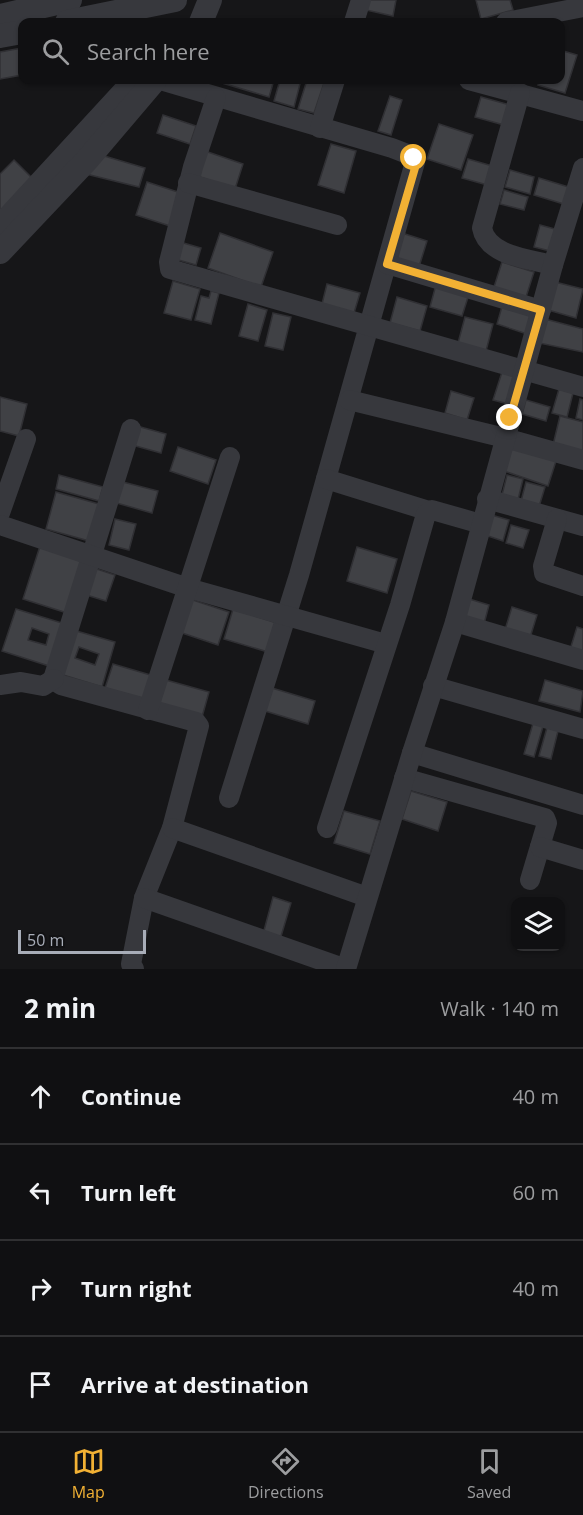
<!DOCTYPE html>
<html lang="en">
<head>
<meta charset="utf-8">
<style>
  body { margin:0; font-family:"Open Sans",sans-serif; background:#1e1e20; color:#f1f3f6 }
  .controls { position:absolute; right:18px; bottom:18px; display:grid; overflow:hidden; border-radius:12px; box-shadow:0 2px 4px #0004 }
  .controls button { width:54px; height:54px; display:grid; place-items:center; padding:0; border:0; border-bottom:2px solid #303032; background:#101012; color:#f1f3f6; font:30px sans-serif }
  .scale { position:absolute; left:18px; bottom:15px; width:128px; box-sizing:border-box; padding-left:6px; border:3px solid #a8adb8; border-top:0; font-size:16px; line-height:21px; white-space:nowrap; color:#a8adb8; -webkit-text-stroke:4px #111113; paint-order:stroke }
  .stop { position:absolute; width:18px; height:18px; margin:-14px; border:4px solid #f2b134; border-radius:50%; background:#fff }
  .stop.end { background:#f2b134; border-color:#fff; box-shadow:0 2px 6px #0008 }
  .list { margin:0; padding:0; list-style:none }
  h2 { display:flex; justify-content:space-between; align-items:center; height:78px; margin:0; padding:0 24px; font-size:26px }
  h2 small { font-size:20px; font-weight:400; color:#9c9d9f }
  .list li { display:grid; grid-template-columns:39px 1fr auto; gap:18px; align-items:center; box-sizing:border-box; height:96px; padding:0 24px; border-top:2px solid #303032 }
  .list b { display:block; font-size:22px; white-space:nowrap }
  .list em { font-size:20px; font-style:normal; color:#9c9d9f }
  .icon { flex:none; width:33px; height:33px; fill:none; stroke:currentColor; stroke-width:2; stroke-linecap:round; stroke-linejoin:round }
  .map { position:relative; flex:none; width:583px; height:969px; overflow:hidden }
  .search { position:absolute; background:#101012; box-shadow:0 2px 4px #0004; left:18px; right:18px; top:18px; height:66px; display:flex; align-items:center; gap:15px; box-sizing:border-box; padding:0 21px; border-radius:12px; color:#9c9d9f; font-size:22px }
  .sheet { height:462px; background:#101012 }
  nav { display:flex; justify-content:space-around; align-items:center; box-sizing:border-box; height:84px; border-top:2px solid #303032; background:#101012; font-size:16px; color:#9c9d9f }
  nav a { display:grid; justify-items:center; gap:3px }
  nav .on { color:#f2b134 }
  .map>svg:first-child { display:block }
</style>
</head>
<body>
<div class="map">
<svg width="583" height="969" viewBox="0 0 583 969">
  <rect width="100%" height="100%" fill="#161618"/>
  <g fill="#404145" stroke="#303034" stroke-width="1.5" fill-rule="evenodd">
    <polygon points="368,0 396,0 393,16 366,10"/>
    <polygon points="476,0 510,0 513,10 481,19"/>
    <polygon points="22,48 22,75 0,79 0,52"/>
    <polygon points="560,50 577,55 565,93 538,85 540,80 560,80"/>
    <polygon points="212,80 274,80 269,97"/>
    <polygon points="280,80 301,80 294,107 274,101"/>
    <polygon points="307,80 325,80 314,113 298,109"/>
    <polygon points="390,96 402,100 391,135 378,131"/>
    <polygon points="481,97 510,105 504,125 475,117"/>
    <polygon points="163,115 196,126 190,144 157,133"/>
    <polygon points="439,124 473,135 461,170 427,159"/>
    <polygon points="331,144 356,151 344,193 318,185"/>
    <polygon points="205,151 243,164 235,189 197,176"/>
    <polygon points="101,155 145,168 139,187 86,174"/>
    <polygon points="468,159 496,167 491,186 462,178"/>
    <polygon points="14,160 35,181 0,215 0,174"/>
    <polygon points="510,170 534,177 530,194 505,187"/>
    <polygon points="539,178 572,188 567,205 534,195"/>
    <polygon points="147,182 181,193 170,226 136,215"/>
    <polygon points="504,190 528,197 524,210 500,204"/>
    <polygon points="540,225 555,229 550,251 534,247"/>
    <polygon points="220,233 273,252 261,287 208,268"/>
    <polygon points="402,233 427,241 418,270 393,261"/>
    <polygon points="180,242 201,248 196,265 175,259"/>
    <polygon points="502,262 534,272 526,297 494,287"/>
    <polygon points="173,281 200,289 191,320 164,313"/>
    <polygon points="437,281 470,291 462,316 430,307"/>
    <polygon points="555,282 583,289 576,318 548,310"/>
    <polygon points="327,284 360,293 354,313 322,304"/>
    <polygon points="211,291 219,293 211,324 195,320 201,296 209,298"/>
    <polygon points="397,297 427,306 420,331 390,323"/>
    <polygon points="503,303 537,313 530,335 497,324"/>
    <polygon points="248,304 267,310 258,341 239,336"/>
    <polygon points="273,313 291,317 283,350 265,346"/>
    <polygon points="465,317 493,324 486,351 458,343"/>
    <polygon points="545,319 583,329 583,352 539,343"/>
    <polygon points="503,369 517,373 508,404 493,400"/>
    <polygon points="559,389 573,393 567,417 552,413"/>
    <polygon points="451,391 474,398 467,420 445,413"/>
    <polygon points="0,397 27,404 19,436 0,431"/>
    <polygon points="580,399 583,400 583,420 576,418"/>
    <polygon points="526,400 550,407 546,421 522,414"/>
    <polygon points="560,416 583,422 583,453 553,445"/>
    <polygon points="137,426 166,434 161,453 132,445"/>
    <polygon points="513,443 557,458 548,486 504,471"/>
    <polygon points="178,447 216,460 208,484 170,471"/>
    <polygon points="59,475 103,487 99,501 56,489"/>
    <polygon points="507,475 523,479 517,504 501,499"/>
    <polygon points="119,481 158,491 152,513 113,502"/>
    <polygon points="526,482 545,487 538,510 520,505"/>
    <polygon points="56,492 99,504 89,541 46,529"/>
    <polygon points="488,514 509,520 503,541 482,534"/>
    <polygon points="115,519 136,524 129,550 109,545"/>
    <polygon points="511,525 529,530 523,548 506,543"/>
    <polygon points="41,543 86,558 67,613 23,599"/>
    <polygon points="357,547 397,559 387,593 347,581"/>
    <polygon points="91,567 115,575 106,601 83,594"/>
    <polygon points="187,598 229,612 218,645 176,631"/>
    <polygon points="466,598 489,605 484,624 460,617"/>
    <polygon points="512,607 537,615 529,641 504,633"/>
    <path d="M16 609 62 623 49 666 2 651ZM32 628 49 634 46 645 28 640Z"/>
    <polygon points="233,609 277,623 268,652 224,639"/>
    <polygon points="577,627 583,629 583,657 569,653"/>
    <path d="M73 630 115 642 102 687 60 674ZM79 647 99 654 95 665 75 658Z"/>
    <polygon points="113,664 154,676 146,700 105,688"/>
    <polygon points="166,680 209,692 202,717 159,705"/>
    <polygon points="545,680 583,691 580,712 539,701"/>
    <polygon points="272,688 315,701 308,724 265,711"/>
    <polygon points="534,720 544,723 534,757 524,754"/>
    <polygon points="548,724 559,727 551,759 539,756"/>
    <polygon points="411,791 447,802 438,831 402,819"/>
    <polygon points="344,811 380,821 370,854 334,843"/>
    <polygon points="273,897 291,903 279,943 262,938"/>
  </g>
  <g fill="none" stroke-linecap="round" stroke-linejoin="round">
    <g stroke="#37383d" stroke-width="20">
      <polyline points="354,22 361,0"/>
      <polyline points="506,22 583,7"/>
      <polyline points="160,80 392,148 410,155 415,162 299,575 229,798"/>
      <polyline points="469,80 583,111"/>
      <path d="M520 93 482 228C487 256 530 259 553 265"/>
      <polyline points="216,98 193,167 169,262 170,269 583,387"/>
      <polyline points="320,128 335,80"/>
      <polyline points="188,183 337,225"/>
      <polyline points="387,264 541,310"/>
      <polyline points="349,400 505,438 583,460"/>
      <polyline points="131,429 54,676 55,681 61,685 196,722 199,726 172,828 144,898 131,964 134,969"/>
      <polyline points="326,479 429,511"/>
      <polyline points="487,499 583,526"/>
      <polyline points="0,513 26,439"/>
      <polyline points="557,519 543,566 544,573 583,586"/>
      <polyline points="0,525 188,588 386,644"/>
      <polyline points="455,622 583,660"/>
      <polyline points="0,685 21,682 43,686 54,679"/>
      <polyline points="433,686 583,729"/>
      <polyline points="148,710 230,457"/>
      <polyline points="412,753 583,805"/>
      <polyline points="404,778 545,818 547,823 530,880"/>
      <polyline points="172,828 367,897"/>
      <polyline points="327,828 400,605 426,514 432,510 481,524"/>
      <polyline points="540,847 583,860"/>
      <polyline points="144,898 346,969"/>
      <polyline points="346,969 412,753 455,622 553,265 583,168"/>
    </g>
    <g stroke="#37383d" stroke-width="24">
      <polyline points="0,16 70,0"/>
      <polyline points="67,22 175,0"/>
      <polyline points="201,22 210,0"/>
      <polyline points="0,36 22,32"/>
      <polyline points="0,227 126,90"/>
      <polyline points="0,252 87,160 155,80"/>
    </g>
  </g>
  <g fill="none" stroke-linecap="round" stroke-linejoin="round">
    <polyline stroke="#f2b134" stroke-width="8" points="414,158 415,168 387,264 541,310 510,418"/>
  </g>
</svg>
<div class="controls">
<button><svg class="icon" aria-label="layers" viewBox="0 0 24 24"><path d="M12 4l9 5-9 5-9-5zM3 14l9 5 9-5"/></svg></button>
</div>
<div class="scale">50 m</div>
<div class="stop" style="left:414px;top:158px"></div>
<div class="stop end" style="left:510px;top:418px"></div>
<div class="search"><svg class="icon" aria-label="search" viewBox="0 0 24 24"><circle cx="10" cy="10" r="6"/><path d="M15 15l6 6"/></svg>Search here</div>
</div>
<section class="sheet">
<h2>2 min<small>Walk · 140 m</small></h2>
<ul class="list">
<li><svg class="icon" aria-label="ahead" viewBox="0 0 24 24"><path d="M12 20V5M6 11l6-6 6 6"/></svg><div><b>Continue</b></div><em>40 m</em></li>
<li><svg class="icon" aria-label="left" viewBox="0 0 24 24"><path d="M17 20v-9H6M10 6l-5 5 5 5"/></svg><div><b>Turn left</b></div><em>60 m</em></li>
<li><svg class="icon" aria-label="right" viewBox="0 0 24 24"><path d="M7 20v-9h11M14 6l5 5-5 5"/></svg><div><b>Turn right</b></div><em>40 m</em></li>
<li><svg class="icon" aria-label="arrive" viewBox="0 0 24 24"><path d="M6 21V4h12l-3 4 3 4H6"/></svg><div><b>Arrive at destination</b></div></li>
</ul>
</section>
<nav>
<a class="on"><svg class="icon" aria-label="map" viewBox="0 0 24 24"><path d="M3 6l6-2 6 2 6-2v14l-6 2-6-2-6 2zM9 4v14M15 6v14"/></svg>Map</a>
<a><svg class="icon" aria-label="directions" viewBox="0 0 24 24"><path d="M12 3l9 9-9 9-9-9zM9 14v-3h6M13 9l2 2-2 2"/></svg>Directions</a>
<a><svg class="icon" aria-label="saved" viewBox="0 0 24 24"><path d="M7 4h10v16l-5-4-5 4z"/></svg>Saved</a>
</nav>
</body>
</html>
